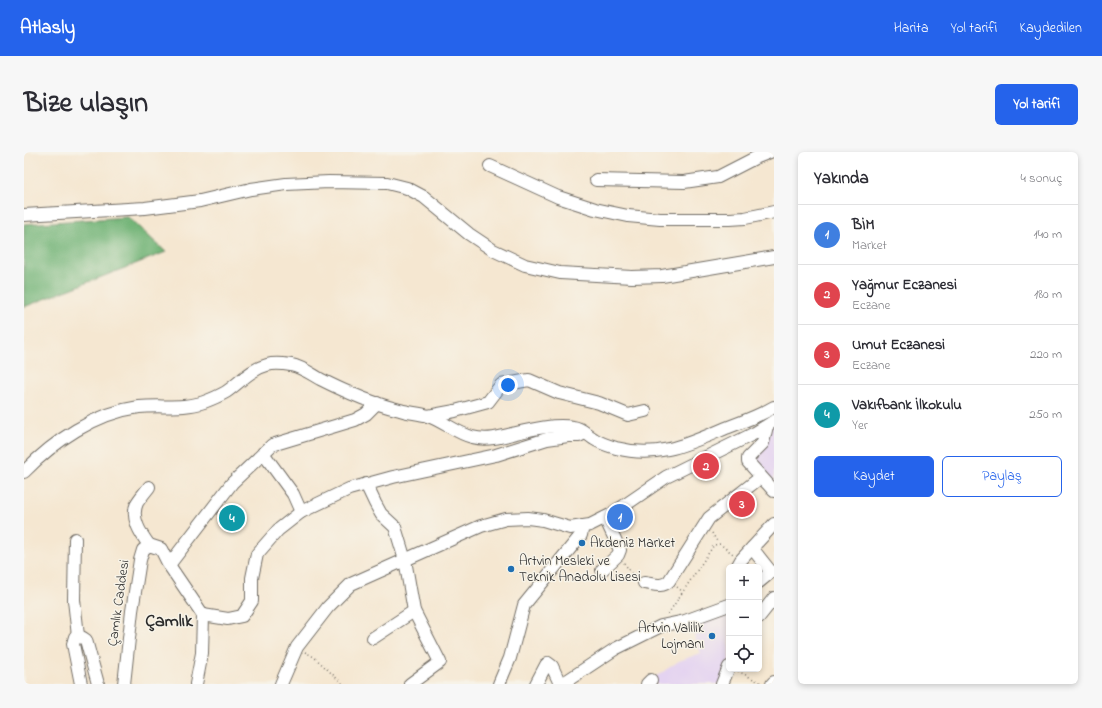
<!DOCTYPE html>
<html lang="tr">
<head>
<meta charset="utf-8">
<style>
  body { margin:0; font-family:"Indie Flower",sans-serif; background:#f7f7f7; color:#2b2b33 }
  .controls { position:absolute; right:12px; bottom:12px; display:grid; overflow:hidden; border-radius:6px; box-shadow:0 2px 6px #0003 }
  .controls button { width:36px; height:36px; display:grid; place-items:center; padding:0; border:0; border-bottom:1px solid #e1e1e2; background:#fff; color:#2b2b33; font:20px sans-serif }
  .you { position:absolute; left:484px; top:233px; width:14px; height:14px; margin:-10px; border:3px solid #fff; border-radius:50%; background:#1a73e8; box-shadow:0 0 0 6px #1a73e833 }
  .badge { display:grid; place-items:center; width:26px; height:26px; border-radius:50%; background:#2563eb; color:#fff; font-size:13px; font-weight:700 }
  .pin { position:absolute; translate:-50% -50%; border:2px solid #fff; box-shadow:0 1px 4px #0006 }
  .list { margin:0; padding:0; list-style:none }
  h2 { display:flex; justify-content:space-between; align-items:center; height:52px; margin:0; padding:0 16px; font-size:17px }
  h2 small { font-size:13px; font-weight:400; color:#7c7c81 }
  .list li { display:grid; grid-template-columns:26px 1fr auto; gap:12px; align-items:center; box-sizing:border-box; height:60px; padding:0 16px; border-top:1px solid #e1e1e2 }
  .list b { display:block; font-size:15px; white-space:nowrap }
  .list p { margin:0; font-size:13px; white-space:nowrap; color:#7c7c81 }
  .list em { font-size:13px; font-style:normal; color:#7c7c81 }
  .actions { display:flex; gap:8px; padding:12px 16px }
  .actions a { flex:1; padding:9px 0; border:1px solid #2563eb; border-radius:6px; text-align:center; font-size:14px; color:#2563eb }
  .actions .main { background:#2563eb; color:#fff }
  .icon { flex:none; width:22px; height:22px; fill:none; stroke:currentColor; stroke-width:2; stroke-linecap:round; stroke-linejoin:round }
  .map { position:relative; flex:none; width:750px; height:532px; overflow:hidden; border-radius:6px }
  header { display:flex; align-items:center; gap:24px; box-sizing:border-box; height:56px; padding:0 20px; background:#2563eb; color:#fff }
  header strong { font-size:19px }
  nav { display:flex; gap:22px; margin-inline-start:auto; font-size:14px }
  .intro { display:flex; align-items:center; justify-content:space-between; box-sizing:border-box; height:96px; padding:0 24px }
  h1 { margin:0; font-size:28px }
  .button { padding:10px 18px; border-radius:6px; background:#2563eb; color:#fff; font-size:14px; font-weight:700 }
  main { display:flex; gap:24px; padding:0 24px }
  aside { flex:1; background:#fff; border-radius:6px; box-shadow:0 2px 6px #0003 }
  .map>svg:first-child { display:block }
</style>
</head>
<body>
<header>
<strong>Atlasly</strong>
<nav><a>Harita</a><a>Yol tarifi</a><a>Kaydedilen</a></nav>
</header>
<div class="intro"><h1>Bize ulaşın</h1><a class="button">Yol tarifi</a></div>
<main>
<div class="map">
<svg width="750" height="532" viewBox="0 0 750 532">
  <rect width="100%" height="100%" fill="#f7f3e8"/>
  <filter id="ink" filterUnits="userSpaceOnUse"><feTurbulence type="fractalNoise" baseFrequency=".025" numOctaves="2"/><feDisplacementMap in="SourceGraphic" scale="8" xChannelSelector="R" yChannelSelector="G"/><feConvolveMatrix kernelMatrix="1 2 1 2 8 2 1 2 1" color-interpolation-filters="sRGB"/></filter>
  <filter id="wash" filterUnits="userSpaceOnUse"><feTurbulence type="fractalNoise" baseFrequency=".012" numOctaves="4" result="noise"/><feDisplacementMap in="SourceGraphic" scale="16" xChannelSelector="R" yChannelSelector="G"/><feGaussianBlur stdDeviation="0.9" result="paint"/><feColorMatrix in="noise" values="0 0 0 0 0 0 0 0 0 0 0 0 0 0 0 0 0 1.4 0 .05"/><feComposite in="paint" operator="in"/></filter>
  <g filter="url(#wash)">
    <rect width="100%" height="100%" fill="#f5e7d1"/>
    <g fill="#e4d3f1">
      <polygon points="750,269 750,337 724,306"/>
      <polygon points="705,453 705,515 698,532 623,532 627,528 655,509 677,501 664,468"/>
    </g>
    <polygon fill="#72b477" stroke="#4e7051" points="104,65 142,100 0,155 0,72"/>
  </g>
  <g filter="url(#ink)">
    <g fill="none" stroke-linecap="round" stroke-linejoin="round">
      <g stroke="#726d65" stroke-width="14">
        <g id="minor">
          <polyline points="466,14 534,45 571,57 604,64 636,67 706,67 721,66 750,60"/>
          <polyline points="572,28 660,30 694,25 731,6 746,0"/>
          <polyline points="0,63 121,56 176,49 227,37 262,32 305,30 363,31 383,36 400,45 445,82 469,98 501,113 536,121 608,125 638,124 750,105"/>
          <polyline points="404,264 431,259 464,250 477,233 505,228 535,241 575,251 604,263 621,259"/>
          <polyline points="743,274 739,291 724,306 724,310 750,339"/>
          <polyline points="239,301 269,342 277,360"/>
          <path d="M0 320C30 289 71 261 115 255 136 253 160 257 180 250 188 247 195 244 202 240 215 231 227 217 243 213 250 211 260 212 267 213 278 215 287 222 296 227 306 232 316 237 326 241 342 248 359 254 376 258 385 261 395 261 404 264 419 269 432 281 448 285 463 289 477 285 492 281 509 277 531 272 549 275 558 276 562 282 570 287 576 291 585 294 592 296 634 307 664 292 702 276 718 270 735 264 750 255"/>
          <polyline points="342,332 351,351 357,362 371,375 381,408 390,459 416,510 386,532"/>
          <path d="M125 335C121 340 116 346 113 351 106 366 117 382 125 393"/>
          <polyline points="51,387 50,448 54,484"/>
          <polyline points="728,396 747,420 735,430"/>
          <polyline points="145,413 208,331 248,293 331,268 342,262 353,251"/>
          <polyline points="713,415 717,408 750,372"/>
          <polyline points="578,418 594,403 596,398 581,366"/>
          <path d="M620 431C629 432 638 436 645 429L685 366 737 325"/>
          <polyline points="179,463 204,467 218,464 228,449 228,426 233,402 254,378 277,360 325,337 369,325 472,303 523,287 544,284 555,284 561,281"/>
          <polyline points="735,465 750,446"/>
          <polyline points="349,486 390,459"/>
          <path d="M57 532 49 492 51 485C56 484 58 485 62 488L74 532"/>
          <polyline points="100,532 108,459 116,408 119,398 125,393 137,397 145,413 179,463 178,501 172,532"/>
          <polyline points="257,532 273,495 304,455 327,432 457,374 482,367 504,366 519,368 546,376 566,373 588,362 642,325 731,281 750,269"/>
          <polyline points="475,532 486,506 500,453 557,383 559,374"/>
          <polyline points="512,532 522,513 524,511 528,514 536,532"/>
          <polyline points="538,532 591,497 637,474 661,469 705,453"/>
          <polyline points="623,532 627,528"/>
          <polyline points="698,532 705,515"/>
          <polyline points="748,532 750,530"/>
        </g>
      </g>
      <g stroke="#726d65" stroke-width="1.5" stroke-dasharray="1 3" stroke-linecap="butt">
        <polyline points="688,381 694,391"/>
        <polyline points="600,411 612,427"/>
        <polyline points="653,435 659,440"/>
        <polyline points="644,462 690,393 696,392 709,402"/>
        <polyline points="281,500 290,505 319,532"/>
        <polyline points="714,519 739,532"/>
      </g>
      <use href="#minor" stroke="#fff" stroke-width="12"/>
    </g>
  </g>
  <g fill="#1f6fb2" stroke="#f7f3e8" stroke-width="1.5">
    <circle cx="558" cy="391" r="4"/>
    <circle cx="487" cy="417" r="4"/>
    <circle cx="688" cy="484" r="4"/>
  </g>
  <g text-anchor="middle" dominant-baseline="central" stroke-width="3" stroke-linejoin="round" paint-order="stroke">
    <g font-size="14" fill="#2b2b2b" stroke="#f7f3e8" text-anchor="start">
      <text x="566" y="391">Akdeniz Market</text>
      <text x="495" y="409">Artvin Mesleki ve<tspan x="495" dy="16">Teknik Anadolu Lisesi</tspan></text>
      <text x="680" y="476" text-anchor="end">Artvin Valilik<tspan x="680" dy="16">Lojmanı</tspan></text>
    </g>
    <g font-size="14" fill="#2b2b2b" stroke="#f7f3e8">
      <text transform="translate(95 451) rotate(-82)">Çamlık Caddesi</text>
    </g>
    <g font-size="18" font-weight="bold" fill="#2b2b2b" stroke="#f7f3e8">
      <text x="145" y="470">Çamlık</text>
    </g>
  </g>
</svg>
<div class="controls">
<button>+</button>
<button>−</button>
<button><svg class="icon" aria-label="locate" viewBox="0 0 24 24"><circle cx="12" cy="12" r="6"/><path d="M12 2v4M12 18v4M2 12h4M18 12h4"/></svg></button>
</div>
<div class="you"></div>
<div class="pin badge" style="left:596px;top:365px;background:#3f7fe0">1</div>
<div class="pin badge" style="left:682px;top:314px;background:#e0444e">2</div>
<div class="pin badge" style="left:718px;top:352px;background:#e0444e">3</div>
<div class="pin badge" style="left:208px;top:366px;background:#0f9aa8">4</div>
</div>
<aside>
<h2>Yakında<small>4 sonuç</small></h2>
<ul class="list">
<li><span class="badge" style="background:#3f7fe0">1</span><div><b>BİM</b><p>Market</p></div><em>140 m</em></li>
<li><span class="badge" style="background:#e0444e">2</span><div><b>Yağmur Eczanesi</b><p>Eczane</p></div><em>180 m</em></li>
<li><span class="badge" style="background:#e0444e">3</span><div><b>Umut Eczanesi</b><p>Eczane</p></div><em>220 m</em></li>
<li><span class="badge" style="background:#0f9aa8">4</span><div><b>Vakıfbank İlkokulu</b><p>Yer</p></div><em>250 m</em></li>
</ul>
<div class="actions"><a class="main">Kaydet</a><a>Paylaş</a></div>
</aside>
</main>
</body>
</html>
